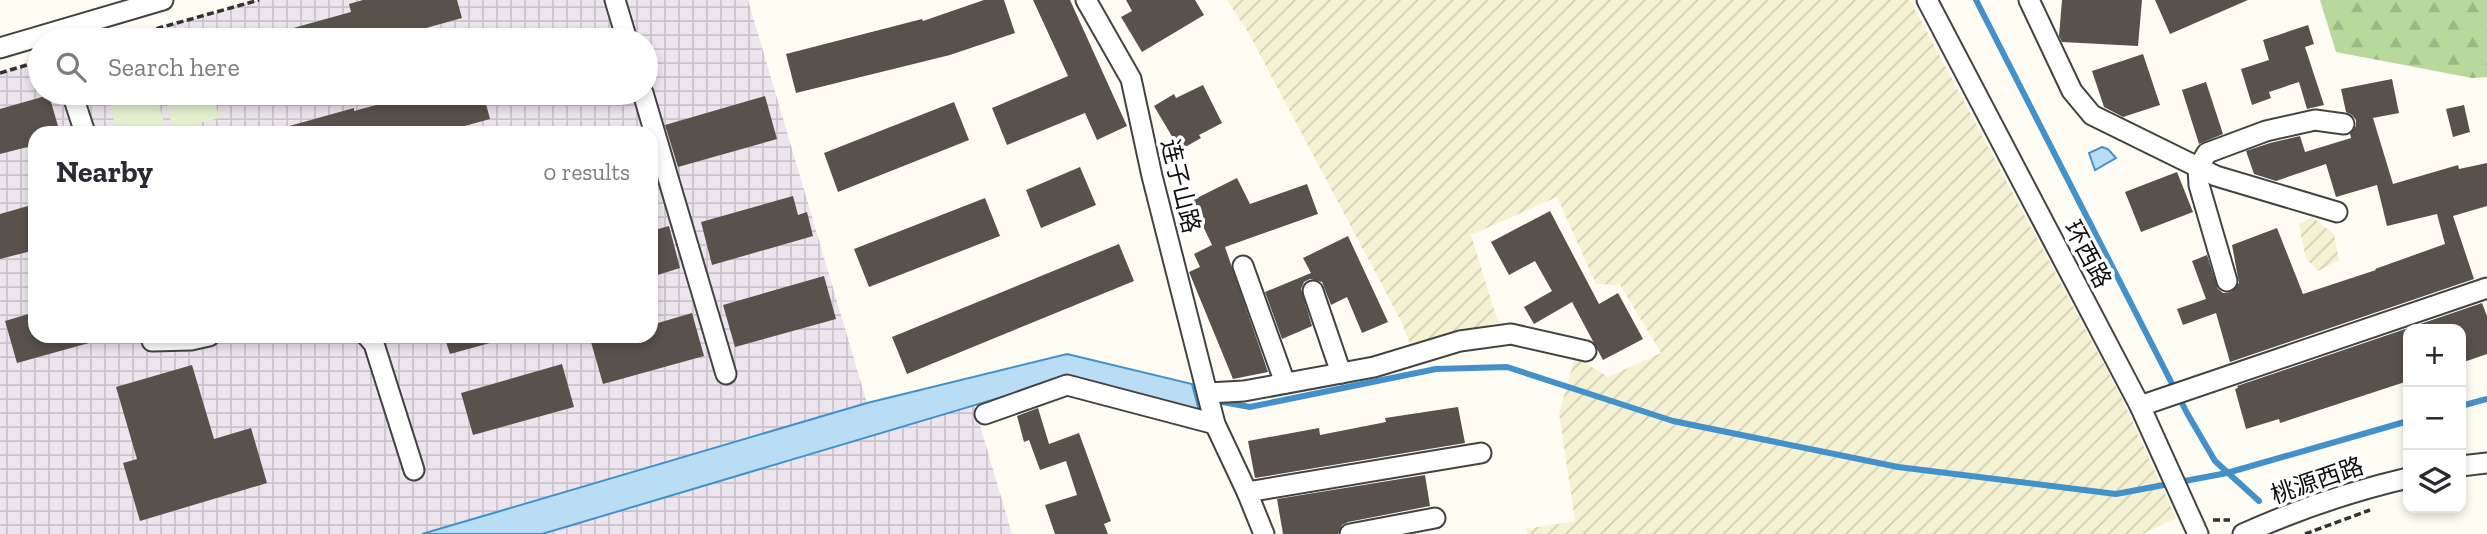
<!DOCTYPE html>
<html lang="en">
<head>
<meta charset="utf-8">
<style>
  body { margin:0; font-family:"Zilla Slab","Noto Sans SC",serif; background:#f7f7f7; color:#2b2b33 }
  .controls { position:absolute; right:21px; bottom:21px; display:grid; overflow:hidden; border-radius:14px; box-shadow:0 4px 10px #0003 }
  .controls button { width:63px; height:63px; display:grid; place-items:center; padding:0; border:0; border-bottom:2px solid #e1e1e2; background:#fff; color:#2b2b33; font:35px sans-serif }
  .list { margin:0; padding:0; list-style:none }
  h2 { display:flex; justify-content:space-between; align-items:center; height:91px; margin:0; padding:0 28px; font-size:30px }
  h2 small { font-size:23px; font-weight:400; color:#7c7c81 }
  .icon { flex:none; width:38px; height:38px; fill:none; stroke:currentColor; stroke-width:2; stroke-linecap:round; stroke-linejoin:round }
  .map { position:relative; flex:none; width:2487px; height:534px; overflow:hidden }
  .search { position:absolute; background:#fff; box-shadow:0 4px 10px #0003; left:28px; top:28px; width:630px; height:77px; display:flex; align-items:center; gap:18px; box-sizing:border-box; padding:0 24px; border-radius:38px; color:#7c7c81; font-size:26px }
  .panel { position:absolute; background:#fff; box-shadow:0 4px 10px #0003; left:28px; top:126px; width:630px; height:217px; border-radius:21px }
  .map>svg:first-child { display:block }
</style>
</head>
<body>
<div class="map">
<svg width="2487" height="534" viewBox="0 0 2487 534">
  <defs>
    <pattern id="industrial-grid" width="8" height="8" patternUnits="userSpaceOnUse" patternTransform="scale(1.75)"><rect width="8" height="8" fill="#ede5ee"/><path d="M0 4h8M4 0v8" fill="none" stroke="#cac3cb"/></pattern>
    <pattern id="farmland-furrows" width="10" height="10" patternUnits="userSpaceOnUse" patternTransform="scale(1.75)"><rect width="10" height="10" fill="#f5f2d3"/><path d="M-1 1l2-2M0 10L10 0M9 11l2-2" fill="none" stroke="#d1ceb4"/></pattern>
    <pattern id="forest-firs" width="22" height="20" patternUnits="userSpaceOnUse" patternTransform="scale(1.75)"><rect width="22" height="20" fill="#b7d99c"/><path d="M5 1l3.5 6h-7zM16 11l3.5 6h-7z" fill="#9cb985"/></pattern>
  </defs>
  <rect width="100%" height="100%" fill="#fffdf3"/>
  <g fill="url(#industrial-grid)" fill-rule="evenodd">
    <path d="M259 0H748L867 403 422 534H0V73L40 61V93H646V40H116ZM35 133H651V336H35Z"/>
    <polygon points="974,405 1012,534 542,534"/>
  </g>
  <g fill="url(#farmland-furrows)">
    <polygon points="1227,0 1910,0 2120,394 2176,518 2143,534 1527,534 1526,529 1575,521 1559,413 1575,357 1608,377 1661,353 1620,285 1596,284 1557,197 1471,235 1498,322 1412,349 1401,321 1249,34"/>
    <polygon points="2312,217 2334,234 2339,260 2318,271 2306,259 2299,224"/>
  </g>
  <polygon fill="url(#forest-firs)" points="2320,0 2487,0 2487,77 2472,78 2336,52"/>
  <g fill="#e4f0ce">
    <polygon points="107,93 156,93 166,130 155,133 117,133"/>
    <polygon points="164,93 213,93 219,118 173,130"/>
  </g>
  <g fill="#b9ddf5" stroke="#4291ca" stroke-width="2">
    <polygon points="2102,147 2108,149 2116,158 2095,170 2089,153"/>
    <polygon points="1067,354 1192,384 1202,422 1066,378 542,534 422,534 867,403"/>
  </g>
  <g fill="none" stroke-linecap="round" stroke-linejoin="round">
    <g stroke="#4291ca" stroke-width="6">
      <polyline points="1976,0 2187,413 2215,461 2259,501"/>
      <polyline points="1217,401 1250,407 1436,369 1507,367 1673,421 1898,467 2116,494 2227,473 2408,421"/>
      <polyline points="2461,406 2487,399"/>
    </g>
  </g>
  <g fill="#58514c">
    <polygon points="363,0 457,0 462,18 383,40 269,40 268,35 351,12 349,4"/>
    <polygon points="984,0 1004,0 1015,33 950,55 796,93 786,54 922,19 923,21"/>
    <polygon points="1033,0 1070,0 1127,126 1097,140 1085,113 1007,145 992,108 1068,76"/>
    <polygon points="1126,0 1195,0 1204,15 1142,52 1121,17 1132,11"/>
    <polygon points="2062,0 2142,0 2138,46 2062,42 2059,36"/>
    <polygon points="2155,0 2248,0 2170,34"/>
    <polygon points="2308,25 2314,44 2305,47 2324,105 2307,109 2299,82 2269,92 2271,98 2252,105 2241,69 2269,60 2263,40"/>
    <polygon points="2143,54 2160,105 2123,117 2104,107 2092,71"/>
    <polygon points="2392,79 2399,113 2373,118 2393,184 2458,165 2459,169 2487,163 2487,206 2453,216 2474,279 2230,362 2216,313 2183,325 2177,309 2206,299 2192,261 2207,255 2218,289 2223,293 2231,292 2239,283 2232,245 2277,228 2303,294 2376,270 2375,269 2445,244 2437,214 2387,226 2377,185 2336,197 2326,164 2276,181 2254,174 2246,151 2270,143 2300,136 2305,152 2351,138 2350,134 2356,126 2356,120 2352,115 2346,112 2341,89"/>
    <polygon points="2206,82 2223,134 2199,144 2182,90"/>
    <polygon points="1203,85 1222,123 1199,135 1201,138 1180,150 1154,106 1174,94 1176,98"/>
    <polygon points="421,93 483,93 490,119 439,133 282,133 282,128 354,108 354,111"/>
    <polygon points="49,95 60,133 35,133 35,145 0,154 0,109"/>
    <polygon points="765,96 777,139 678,167 665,125"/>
    <polygon points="954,102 969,140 838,192 824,153"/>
    <polygon points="2464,105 2470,132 2453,137 2446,109"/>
    <polygon points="1080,167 1096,205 1041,228 1026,190"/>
    <polygon points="2177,172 2193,212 2141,232 2125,192"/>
    <polygon points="1237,178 1250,204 1307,184 1318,214 1225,247 1268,372 1233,379 1189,272 1200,267 1194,254 1212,245 1191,201"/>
    <polygon points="793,196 798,215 807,212 813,236 712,265 701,222"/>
    <polygon points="985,198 1000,236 869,287 854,249"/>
    <polygon points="35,204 35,250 0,259 0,214"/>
    <polygon points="1550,211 1599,304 1618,293 1643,339 1603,360 1572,302 1534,324 1524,307 1552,291 1535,261 1509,275 1491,242"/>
    <polygon points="669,226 680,268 651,277 651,231"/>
    <polygon points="1348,236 1388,322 1362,333 1347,297 1331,305 1322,282 1310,279 1304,282 1301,289 1312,326 1282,339 1265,292 1311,273 1303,258"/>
    <polygon points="1119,244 1134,281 907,374 892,337"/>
    <polygon points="824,276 836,319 735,347 723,305"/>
    <polygon points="2482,303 2487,316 2487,354 2461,363 2461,329 2408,329 2408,381 2280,423 2279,419 2246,429 2235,389 2238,388 2237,386"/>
    <polygon points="35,312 35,336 96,336 96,341 17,363 5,321"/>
    <polygon points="692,313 704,356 603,384 591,342 611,336 651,336 651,325"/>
    <polygon points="444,336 496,336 497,341 450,354"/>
    <polygon points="562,364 574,407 473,435 461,393"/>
    <polygon points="192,365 214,439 251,428 267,483 140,521 123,463 137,459 116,387"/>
    <polygon points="1458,407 1465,443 1255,478 1248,441 1319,428 1320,435 1386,422 1385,418"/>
    <polygon points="1038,408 1049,444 1079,433 1111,521 1104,524 1108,534 1055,534 1045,505 1077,495 1066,461 1040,470 1029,440 1024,442 1017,416"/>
    <polygon points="1425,475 1430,506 1348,522 1342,525 1338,534 1283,534 1277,499"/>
  </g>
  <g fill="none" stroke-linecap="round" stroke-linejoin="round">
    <g stroke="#434343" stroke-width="23">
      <g id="minor">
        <polyline points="615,0 627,40"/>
        <polyline points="1086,0 1131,79 1152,176 1215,424 1247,492 1264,534"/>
        <polyline points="1927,0 2140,406 2198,534"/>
        <polyline points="2029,0 2072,91 2092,115 2216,176 2337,212"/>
        <polyline points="0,48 163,0"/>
        <polyline points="72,93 85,133"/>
        <polyline points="643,93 726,374"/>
        <polyline points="1243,266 1285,383"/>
        <polyline points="2227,281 2199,185 2198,168 2207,153 2266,131 2315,120 2344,124"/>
        <polyline points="1313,291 1341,373"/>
        <polyline points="151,336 152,341 191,340 209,336"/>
        <polyline points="367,336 374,344 414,470"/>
        <polyline points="1208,393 1244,391 1374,367 1460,341 1511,334 1586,351"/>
        <polyline points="2140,406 2487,288"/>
        <polyline points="985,414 1067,385 1215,424"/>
        <polyline points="2461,466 2487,463"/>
        <polyline points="1247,492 1481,453"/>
        <polyline points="1350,534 1435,518"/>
        <path d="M2243 534C2296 510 2352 491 2408 478"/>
      </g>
    </g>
    <g stroke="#323232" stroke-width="3.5" stroke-dasharray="7 3.5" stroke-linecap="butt">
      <polyline points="116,40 259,0"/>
      <polyline points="0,73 40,61"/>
      <polyline points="2213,520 2230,520"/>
      <polyline points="2305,534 2370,510"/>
    </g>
    <use href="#minor" stroke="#fff" stroke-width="19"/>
  </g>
  <g text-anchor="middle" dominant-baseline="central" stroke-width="7" stroke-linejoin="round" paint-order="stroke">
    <g font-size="24" fill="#101010" stroke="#fff">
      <text transform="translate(1181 186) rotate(76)">连子山路</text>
      <text transform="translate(2088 254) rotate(62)">环西路</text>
      <text transform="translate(2317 480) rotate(-19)">桃源西路</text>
    </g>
  </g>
</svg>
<div class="controls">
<button>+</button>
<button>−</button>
<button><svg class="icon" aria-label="layers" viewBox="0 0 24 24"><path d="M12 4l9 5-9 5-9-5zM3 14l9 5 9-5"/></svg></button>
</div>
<div class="search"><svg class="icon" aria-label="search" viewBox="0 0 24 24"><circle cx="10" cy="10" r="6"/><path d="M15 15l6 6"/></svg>Search here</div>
<section class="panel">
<h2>Nearby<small>0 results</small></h2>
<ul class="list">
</ul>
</section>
</div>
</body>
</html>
